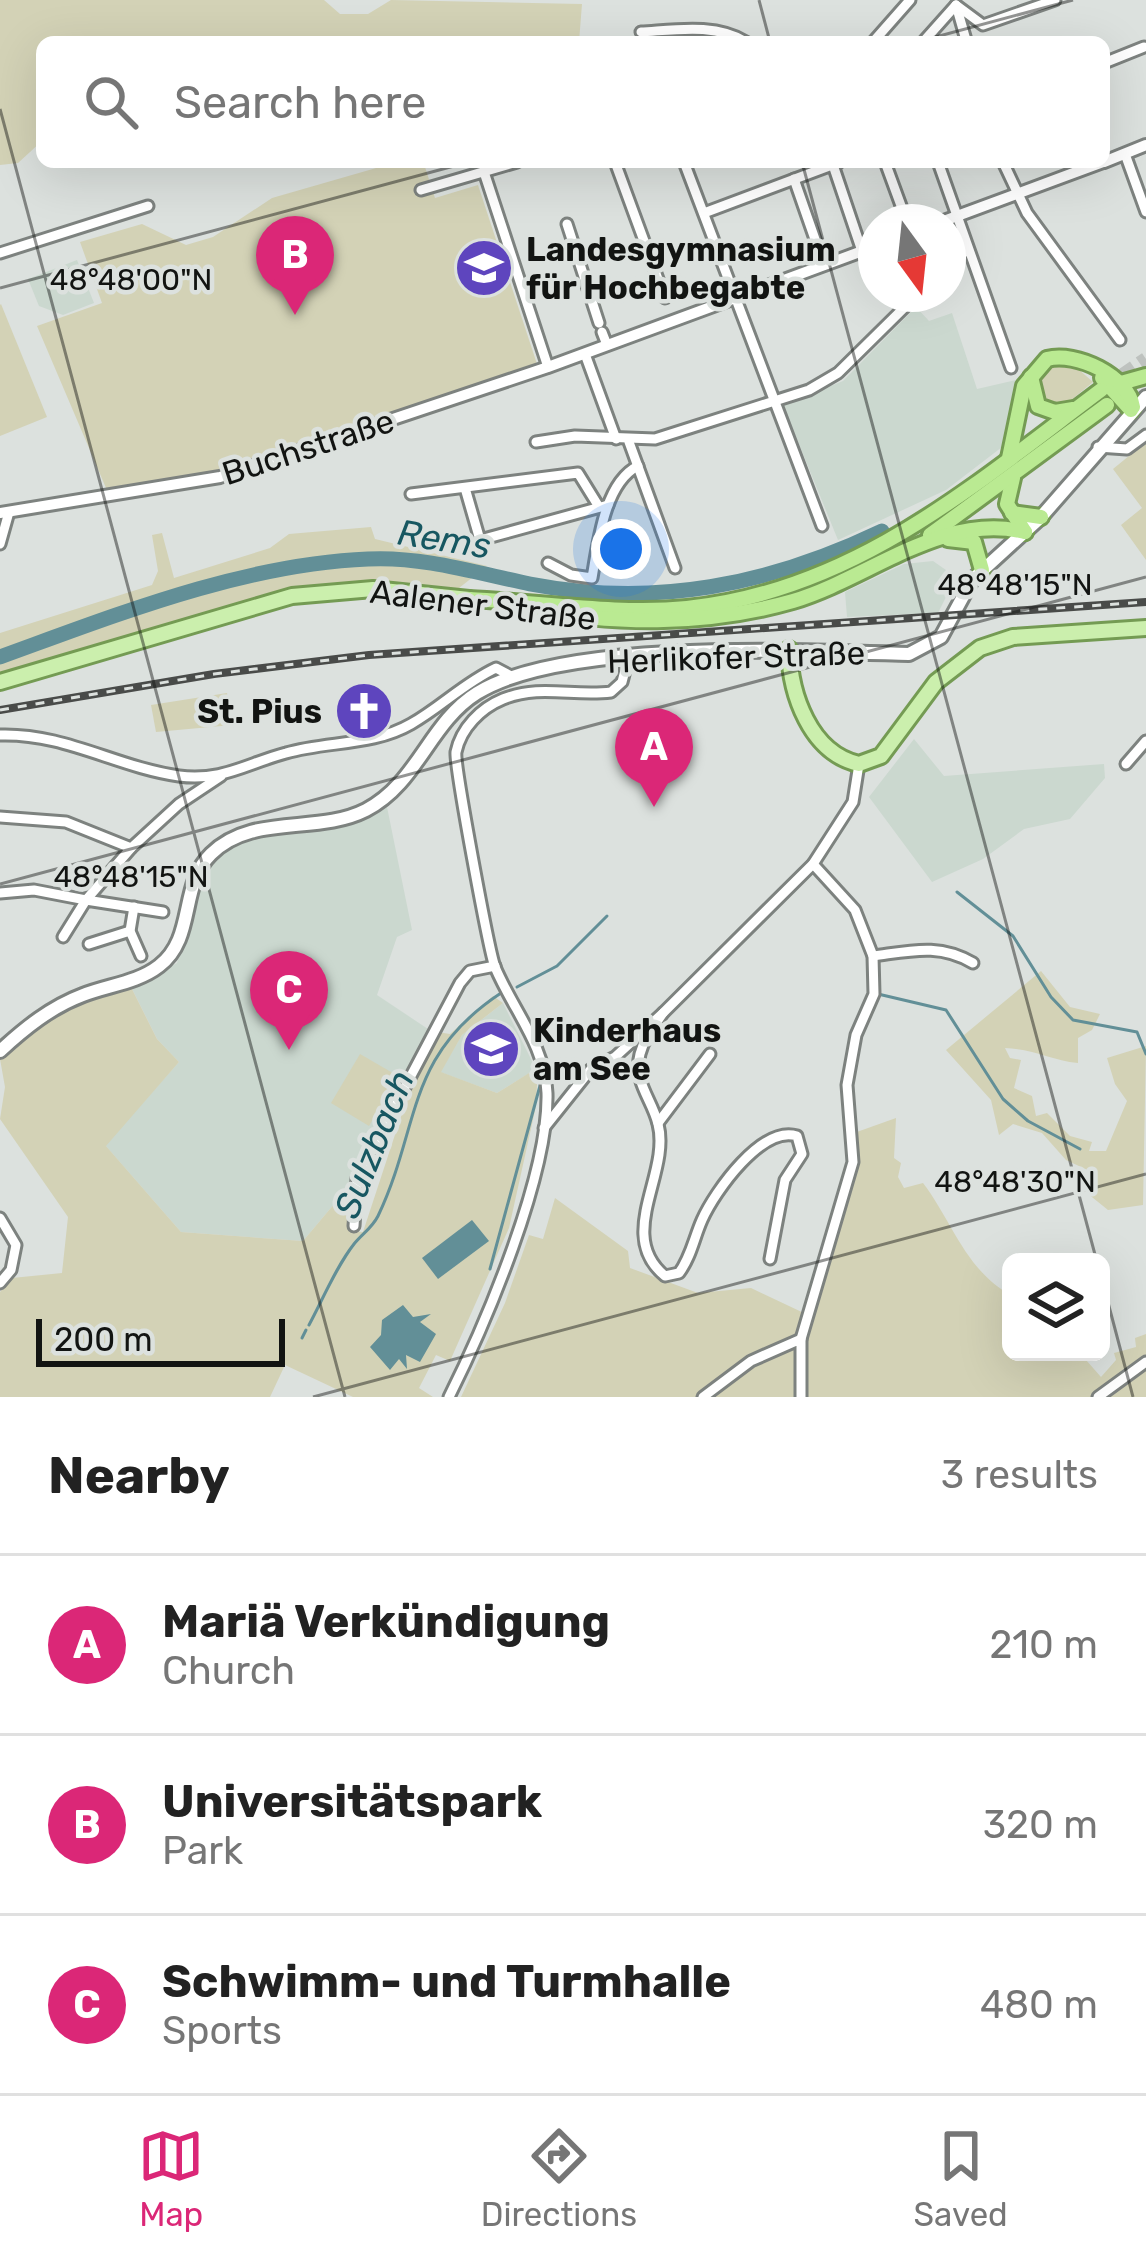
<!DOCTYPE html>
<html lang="en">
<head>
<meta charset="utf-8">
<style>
  body { margin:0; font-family:Rubik,sans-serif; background:#f2f2f2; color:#222 }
  .controls { position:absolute; right:36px; bottom:36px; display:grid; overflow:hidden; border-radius:18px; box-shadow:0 12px 48px #0002 }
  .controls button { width:108px; height:108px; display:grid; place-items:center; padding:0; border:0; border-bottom:3px solid #e0e0e0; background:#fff; color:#222; font:60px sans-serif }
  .compass { position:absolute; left:858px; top:204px; width:108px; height:108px; border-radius:50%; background:#fff; box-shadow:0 12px 48px #0002; rotate:165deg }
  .scale { position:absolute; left:36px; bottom:30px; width:249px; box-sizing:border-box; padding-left:12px; border:6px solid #121412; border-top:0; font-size:33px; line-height:42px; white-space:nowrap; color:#121412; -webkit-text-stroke:9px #dce1de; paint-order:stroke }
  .you { position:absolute; left:621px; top:549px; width:42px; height:42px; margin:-30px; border:9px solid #fff; border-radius:50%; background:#1a73e8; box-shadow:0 0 0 18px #1a73e833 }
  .badge { display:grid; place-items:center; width:78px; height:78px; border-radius:50%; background:#db2777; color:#fff; font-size:39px; font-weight:700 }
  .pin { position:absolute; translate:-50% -99px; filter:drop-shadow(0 3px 6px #0008) }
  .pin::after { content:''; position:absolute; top:63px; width:42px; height:36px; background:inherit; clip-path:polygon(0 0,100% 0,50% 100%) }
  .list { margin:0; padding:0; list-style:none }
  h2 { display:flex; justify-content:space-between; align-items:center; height:156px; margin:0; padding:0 48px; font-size:51px }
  h2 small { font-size:39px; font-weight:400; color:#767676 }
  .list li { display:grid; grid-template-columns:78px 1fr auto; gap:36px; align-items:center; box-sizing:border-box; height:180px; padding:0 48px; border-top:3px solid #e0e0e0 }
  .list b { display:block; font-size:45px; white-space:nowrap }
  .list p { margin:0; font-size:39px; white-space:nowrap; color:#767676 }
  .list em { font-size:39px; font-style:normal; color:#767676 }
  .icon { flex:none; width:66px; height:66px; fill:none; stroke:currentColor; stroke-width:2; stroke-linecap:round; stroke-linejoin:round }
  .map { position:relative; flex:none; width:1146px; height:1397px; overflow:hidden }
  .search { position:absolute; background:#fff; box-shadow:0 12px 48px #0002; left:36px; right:36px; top:36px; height:132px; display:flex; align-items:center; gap:30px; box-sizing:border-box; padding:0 42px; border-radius:18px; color:#767676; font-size:45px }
  .sheet { height:696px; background:#fff }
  nav { display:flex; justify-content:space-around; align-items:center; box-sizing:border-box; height:168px; border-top:3px solid #e0e0e0; background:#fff; font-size:33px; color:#767676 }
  nav a { display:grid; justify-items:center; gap:6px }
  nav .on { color:#db2777 }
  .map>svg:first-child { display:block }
</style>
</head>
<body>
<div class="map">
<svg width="1146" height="1397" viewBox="0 0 1146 1397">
  <rect width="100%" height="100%" fill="#dce1de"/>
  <g fill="#cbd8cf">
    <polygon points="77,260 94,303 63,315 39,306 28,279"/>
    <polygon points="916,307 929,321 952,313 977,389 1016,380 1010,433 1002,447 946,490 838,540 783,405 843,381"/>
    <polygon points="933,561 956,577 938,613 847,617 845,592 904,564"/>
    <polygon points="914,739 944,776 1104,764 1105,778 1070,819 1024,829 983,859 932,882 869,797"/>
    <polygon points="387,807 412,930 397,937 377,995 431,1031 351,1184 303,1241 181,1232 105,1145 179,1062 157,1039 131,987 177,963 202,876 235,842 257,834 340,828"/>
    <polygon points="503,1003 536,1069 497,1093 440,1072 462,1035"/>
  </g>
  <g fill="#d3d2b6" fill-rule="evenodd">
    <polygon points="0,0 324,0 340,14 368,14 391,0 582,4 579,42 42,42 42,141 18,163 0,165"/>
    <polygon points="397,162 425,167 435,198 478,185 537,364 217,471 106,488 37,326 102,303 80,242 142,224 186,245 213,237 272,198"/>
    <polygon points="1,304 47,417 0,436 0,305"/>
    <polygon points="1054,364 1077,368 1093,382 1070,401 1048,403 1042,398 1038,376"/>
    <polygon points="1146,442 1146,560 1121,525 1142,508 1113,469"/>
    <polygon points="371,527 375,539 487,566 459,588 302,589 250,601 0,678 0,633 152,585 158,571 152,535 162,533 174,578 270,548 289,534"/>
    <polygon points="227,693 232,725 156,732 151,705"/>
    <path d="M1041 971 1070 1007 1100 1014 1092 1030 1078 1038V1063C1051 1060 1034 1049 1005 1048L1010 1058 1021 1060 1014 1088 1032 1096 1036 1116 1047 1113 1070 1136 1092 1142 1089 1151H1106L1127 1101 1115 1084 1107 1058 1146 1046 1143 1205 1108 1210 1077 1185 1094 1173 1066 1160 1042 1133 1013 1124 999 1135 991 1100 946 1050Z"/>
    <path d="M131 987 157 1039 179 1062 106 1146 181 1232 303 1241 351 1184 431 1031 450 1034 493 996 503 1003 462 1035 441 1072 497 1093 529 1073 537 1084 536 1106 509 1228 450 1361 436 1355 419 1388 433 1397H353L285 1365 270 1397H0V1292L12 1278 62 1273 68 1217 0 1119 5 1087 0 1059C40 1020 77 999 131 987ZM412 1083 363 1232 351 1231 359 1182Z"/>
    <polygon points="360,1054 398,1076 369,1126 331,1103"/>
    <path d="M896 1118 894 1158 901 1163 898 1177 904 1188 923 1183C952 1221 966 1271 1011 1295V1352H1079L1101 1377 1116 1360 1114 1353 1136 1347 1135 1338 1146 1334V1397H461L505 1303 529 1235 543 1239 555 1198 628 1251 630 1268 698 1293 751 1288 806 1314 833 1239 854 1133Z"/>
  </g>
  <g fill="#628f97">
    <polygon points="472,1220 489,1241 438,1279 422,1258"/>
    <polygon points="403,1305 413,1317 431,1314 420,1322 436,1334 420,1362 406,1355 407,1369 399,1359 390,1370 370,1347 381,1335 382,1320"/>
  </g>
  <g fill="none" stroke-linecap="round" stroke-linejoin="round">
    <g stroke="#628f97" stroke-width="3">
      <polyline points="957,892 1013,936 1051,997 1073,1020 1137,1032 1146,1054"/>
      <polyline points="517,987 557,966 607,916"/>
      <polyline points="878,994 946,1010 1003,1099 1028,1121 1080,1149"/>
      <polyline points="490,1269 541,1082"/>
      <path d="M309 1325C323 1299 336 1267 354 1244 363 1233 372 1228 378 1216 421 1126 404 1057 501 993"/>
      <polyline points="302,1338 306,1330"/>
    </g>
    <path stroke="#628f97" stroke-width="15" d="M0 657C116 615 243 564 368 559 422 556 477 573 530 584 655 608 769 585 882 531"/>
    <polyline stroke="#bec2bf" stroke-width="14" stroke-dasharray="14 7" stroke-linecap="butt" points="1105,387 1146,359"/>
    <g stroke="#7d827f" stroke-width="15">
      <g id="minor">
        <polyline points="956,5 966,40"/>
        <path d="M641 32C675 30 716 23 746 42"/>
        <polyline points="873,42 910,0"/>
        <polyline points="923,42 956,5 983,25 1055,0"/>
        <polyline points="1104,63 1144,47"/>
        <polyline points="1125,154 1146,212"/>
        <polyline points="615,162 665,298"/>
        <polyline points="684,162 822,526"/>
        <polyline points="832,162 862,251"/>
        <polyline points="885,162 907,222"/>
        <polyline points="938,162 1011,368"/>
        <polyline points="1003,162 1027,213 1120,340"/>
        <polyline points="484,172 548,367"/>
        <polyline points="794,179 824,265"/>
        <polyline points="421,190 517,162"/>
        <polyline points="704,213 840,162"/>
        <polyline points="567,224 599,323"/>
        <polyline points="0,253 148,206"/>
        <polyline points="948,264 966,251"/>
        <polyline points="602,332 607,345"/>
        <polyline points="585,354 616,439"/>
        <polyline points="536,442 575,436 655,439 809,390 838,373 918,294"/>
        <polyline points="629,442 675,568"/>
        <polyline points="1098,447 1127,449 1146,435"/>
        <polyline points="465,488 480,540 608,505"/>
        <polyline points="411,494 578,473 599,507"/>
        <polyline points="0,544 9,512"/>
        <path d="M548 563 571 575 592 578C598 544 604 483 638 466"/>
        <path d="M0 735C65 733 116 767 179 776 221 782 248 763 286 753 327 741 373 746 411 724 441 707 464 683 496 668L511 676"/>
        <polyline points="1126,764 1146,741"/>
        <polyline points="0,817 66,822 131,848 179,804 221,776"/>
        <polyline points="0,893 34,890 86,900 131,848"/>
        <polyline points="134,907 130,931 141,956"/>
        <polyline points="63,937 86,900 163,912"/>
        <polyline points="89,944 130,931"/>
        <path d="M873 956C911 951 939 943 973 963"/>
        <path d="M663 1013C654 1026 644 1038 640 1054 633 1082 652 1099 658 1124 671 1174 615 1235 665 1276L679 1273C691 1257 694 1238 702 1220 715 1191 762 1125 797 1136L802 1154 785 1180 770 1259"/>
        <polyline points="658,1123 710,1054"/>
        <polyline points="544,1128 591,1069 615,1057 663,1013 813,864 853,802 859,764"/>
        <polyline points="0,1218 16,1245 11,1270 0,1283"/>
        <polyline points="354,1226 357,1178 460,983 470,971 495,966"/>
        <polyline points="801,1339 853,1162 847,1085 856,1035 874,994 873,956 855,910 813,864"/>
        <path d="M449 1397C486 1323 549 1175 547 1093 545 1045 513 1010 495 967 489 951 454 764 456 752 461 728 481 708 503 699 540 684 574 697 611 692L622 682 628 659"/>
        <polyline points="703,1397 751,1361 801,1339 801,1397"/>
        <polyline points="1098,1397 1146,1362"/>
      </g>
    </g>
    <g stroke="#7d827f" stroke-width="16">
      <g id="tertiary">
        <polyline points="1104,162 1146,145"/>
        <polyline points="941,222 1103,162"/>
        <polyline points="0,513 220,477 548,367 876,246"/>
      </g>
    </g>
    <g stroke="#7d827f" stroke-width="18">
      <path id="secondary" d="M0 1051C25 1028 51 1007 83 995 108 985 137 983 159 966 196 938 179 885 211 854 252 813 317 835 366 810 418 783 429 723 477 693 564 639 805 651 909 654L941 637 972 580 1041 517 1146 397"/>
    </g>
    <g stroke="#749b53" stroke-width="20">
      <g id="primary">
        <path d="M789 649C790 694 810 753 859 764L881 756 936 682 980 648 1013 637 1146 628"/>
        <polyline points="0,682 292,596 373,589 469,599"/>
      </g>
    </g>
    <g stroke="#749b53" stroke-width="20">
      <g id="trunk">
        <polyline points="1031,377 1038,406 1055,412 1073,409"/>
        <polyline points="1102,378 1131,410"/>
        <polyline points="1121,383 1146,376"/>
        <path d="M1009 458 1024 386 1047 359C1076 351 1128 376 1133 407"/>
        <polyline points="1013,478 1007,504 1025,532"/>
        <polyline points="1012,513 1041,517"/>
        <polyline points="930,535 1107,405"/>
        <polyline points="948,539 974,542 982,570"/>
        <path d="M469 599C538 602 619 615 687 608 853 591 973 486 1101 390"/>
        <path d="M521 608C613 624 702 627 793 601 870 578 942 512 1025 532"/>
      </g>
    </g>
    <use href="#minor" stroke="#fff" stroke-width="9"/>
    <use href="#tertiary" stroke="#fff" stroke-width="10"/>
    <use href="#secondary" stroke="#fff" stroke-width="12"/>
    <use href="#primary" stroke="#cbefad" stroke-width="14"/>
    <use href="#trunk" stroke="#baea92" stroke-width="14"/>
    <g stroke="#494b49" stroke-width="8">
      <polyline id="rail" points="0,710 214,674 369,655 1146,602"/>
    </g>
    <use href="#rail" stroke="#dce1de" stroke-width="3" stroke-dasharray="9" stroke-linecap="butt"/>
  </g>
  <path fill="none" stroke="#121412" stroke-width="3" stroke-opacity="0.45" d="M759 0 770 42M917 42 1073 0M0 109 345 1397M802 162 1097 1262M0 288 469 162M0 884 1146 577M1101 1276 1133 1397M313 1397 1146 1174"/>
  <defs>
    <g id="school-disc" transform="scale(3)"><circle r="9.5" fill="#5e45be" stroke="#dce1de"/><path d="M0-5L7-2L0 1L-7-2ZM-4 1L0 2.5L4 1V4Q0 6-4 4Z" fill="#fff"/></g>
    <g id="church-disc" transform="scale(3)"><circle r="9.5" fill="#5e45be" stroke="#dce1de"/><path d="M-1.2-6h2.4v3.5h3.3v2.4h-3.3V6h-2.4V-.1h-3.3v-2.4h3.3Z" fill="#fff"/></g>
  </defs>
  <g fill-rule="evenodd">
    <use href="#school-disc" x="484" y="268"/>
    <use href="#church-disc" x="364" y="711"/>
    <use href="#school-disc" x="491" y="1049"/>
  </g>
  <g text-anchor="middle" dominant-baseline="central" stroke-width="9" stroke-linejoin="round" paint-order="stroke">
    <g font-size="33" font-weight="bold" fill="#121412" stroke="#dce1de" text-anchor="start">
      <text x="526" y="249">Landesgymnasium<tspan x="526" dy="38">für Hochbegabte</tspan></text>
      <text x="322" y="711" text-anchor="end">St. Pius</text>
      <text x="533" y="1030">Kinderhaus<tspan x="533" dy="38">am See</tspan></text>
    </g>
    <g font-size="33" fill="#121412" stroke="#dce1de">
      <text transform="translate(308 447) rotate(-18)">Buchstraße</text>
      <text transform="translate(483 605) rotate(7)">Aalener Straße</text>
      <text transform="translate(736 657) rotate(-2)">Herlikofer Straße</text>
    </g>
    <g font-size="36" font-style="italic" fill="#175761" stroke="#dce1de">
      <text transform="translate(444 539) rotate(9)">Rems</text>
      <text transform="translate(374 1144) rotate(-68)">Sulzbach</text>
    </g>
  </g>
  <g font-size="30" text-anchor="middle" fill="#121412" stroke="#dce1de" stroke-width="9" stroke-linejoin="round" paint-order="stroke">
    <text x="131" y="290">48°48'00"N</text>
    <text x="1015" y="595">48°48'15"N</text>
    <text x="131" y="887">48°48'15"N</text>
    <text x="1015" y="1192">48°48'30"N</text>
  </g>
</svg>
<div class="controls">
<button><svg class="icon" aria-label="layers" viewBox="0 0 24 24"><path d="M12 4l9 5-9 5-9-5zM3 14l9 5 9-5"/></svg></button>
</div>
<svg class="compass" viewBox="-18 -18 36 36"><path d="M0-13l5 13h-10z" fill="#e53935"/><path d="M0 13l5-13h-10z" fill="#767676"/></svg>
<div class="scale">200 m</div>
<div class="you"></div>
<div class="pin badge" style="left:654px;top:807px">A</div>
<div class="pin badge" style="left:295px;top:315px">B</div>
<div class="pin badge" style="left:289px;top:1050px">C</div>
<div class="search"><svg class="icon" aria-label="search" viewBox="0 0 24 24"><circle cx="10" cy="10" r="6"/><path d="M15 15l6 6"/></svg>Search here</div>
</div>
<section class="sheet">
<h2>Nearby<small>3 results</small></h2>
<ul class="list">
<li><span class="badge">A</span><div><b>Mariä Verkündigung</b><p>Church</p></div><em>210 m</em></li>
<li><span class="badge">B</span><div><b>Universitätspark</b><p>Park</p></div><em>320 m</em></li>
<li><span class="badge">C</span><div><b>Schwimm- und Turmhalle</b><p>Sports</p></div><em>480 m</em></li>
</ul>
</section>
<nav>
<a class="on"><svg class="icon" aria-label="map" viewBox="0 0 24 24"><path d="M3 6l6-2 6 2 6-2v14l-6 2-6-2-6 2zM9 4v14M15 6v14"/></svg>Map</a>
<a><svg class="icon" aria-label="directions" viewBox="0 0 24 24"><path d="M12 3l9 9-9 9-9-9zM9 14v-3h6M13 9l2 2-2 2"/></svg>Directions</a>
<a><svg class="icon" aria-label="saved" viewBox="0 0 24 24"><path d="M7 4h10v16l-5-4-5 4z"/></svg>Saved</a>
</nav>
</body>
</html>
